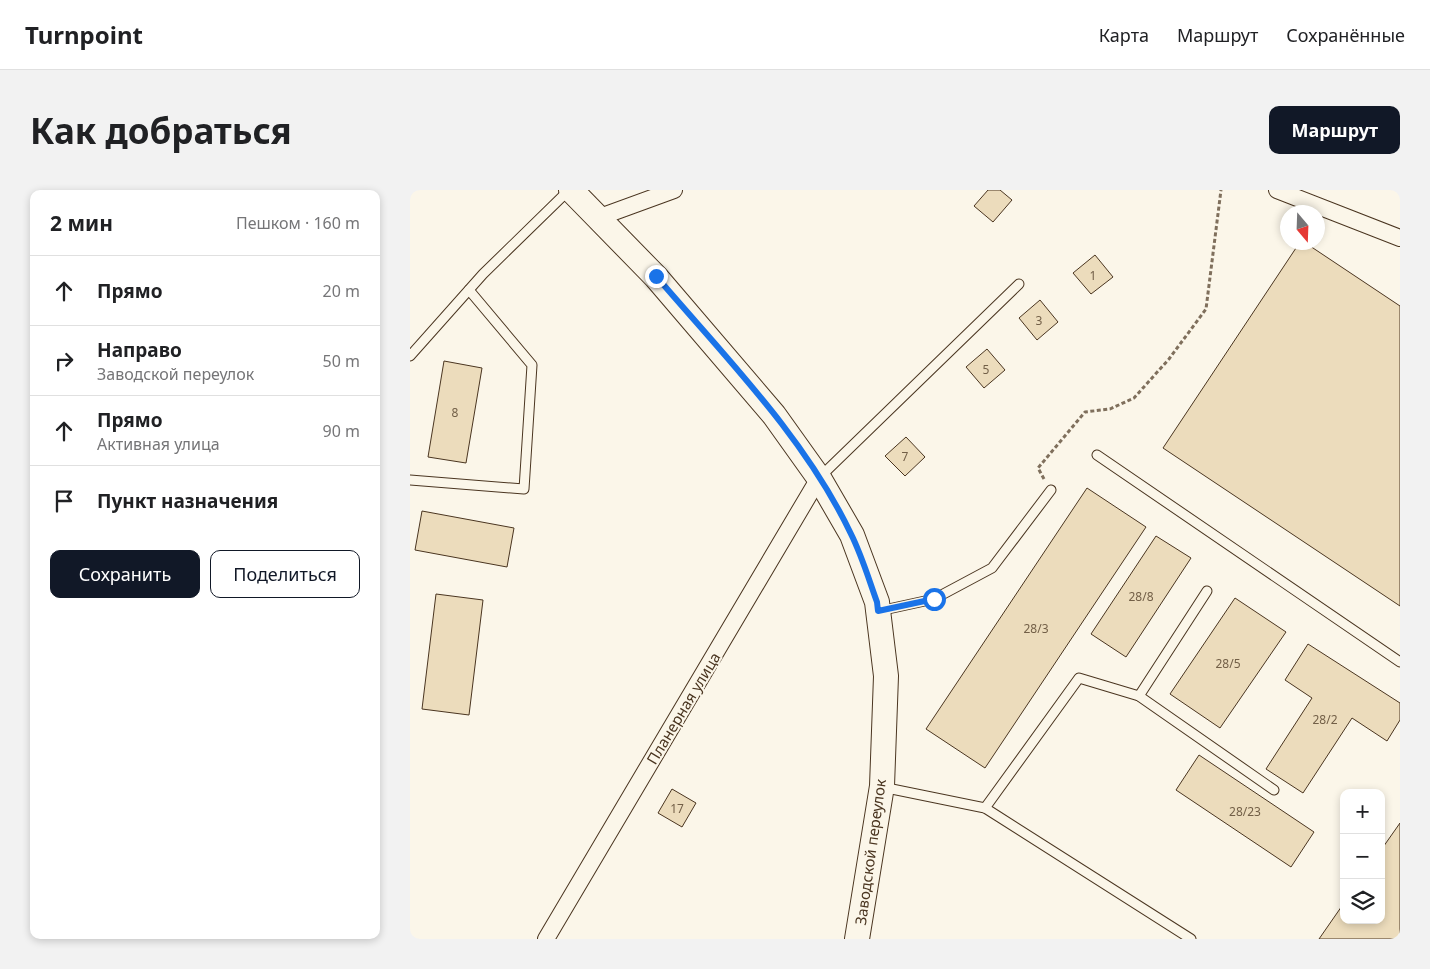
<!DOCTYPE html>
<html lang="ru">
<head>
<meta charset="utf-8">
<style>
  body { margin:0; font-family:"Noto Sans",sans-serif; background:#f2f2f2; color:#202124 }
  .controls { position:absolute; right:15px; bottom:15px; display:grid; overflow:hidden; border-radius:10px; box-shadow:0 2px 8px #0003 }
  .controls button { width:45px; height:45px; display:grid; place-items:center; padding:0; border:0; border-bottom:1px solid #e0e0e0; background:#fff; color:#202124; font:25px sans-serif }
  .compass { position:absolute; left:870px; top:15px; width:45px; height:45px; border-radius:50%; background:#fff; box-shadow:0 2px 8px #0003; rotate:161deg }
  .stop { position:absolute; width:15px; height:15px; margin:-11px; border:4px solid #1a73e8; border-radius:50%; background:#fff }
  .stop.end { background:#1a73e8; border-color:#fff; box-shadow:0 1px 5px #0008 }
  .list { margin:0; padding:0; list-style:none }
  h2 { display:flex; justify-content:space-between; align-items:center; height:65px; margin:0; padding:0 20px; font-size:21px }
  h2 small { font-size:16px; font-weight:400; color:#757577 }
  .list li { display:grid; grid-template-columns:32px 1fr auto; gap:15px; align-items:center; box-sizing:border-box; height:70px; padding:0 20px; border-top:1px solid #e0e0e0 }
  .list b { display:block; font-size:19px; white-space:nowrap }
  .list p { margin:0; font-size:16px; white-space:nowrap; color:#757577 }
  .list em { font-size:16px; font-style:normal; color:#757577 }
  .actions { display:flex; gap:10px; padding:15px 20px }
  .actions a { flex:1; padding:11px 0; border:1px solid #111827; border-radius:10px; text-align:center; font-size:18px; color:#111827 }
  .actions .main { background:#111827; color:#fff }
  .icon { flex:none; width:28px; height:28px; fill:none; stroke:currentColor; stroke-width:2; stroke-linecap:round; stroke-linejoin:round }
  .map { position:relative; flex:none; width:990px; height:749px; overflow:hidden; border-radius:10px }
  header { display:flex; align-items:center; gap:30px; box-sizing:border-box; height:70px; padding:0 25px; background:#fff; border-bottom:1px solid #e0e0e0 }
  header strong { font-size:24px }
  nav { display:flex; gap:28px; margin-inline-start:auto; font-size:18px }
  .intro { display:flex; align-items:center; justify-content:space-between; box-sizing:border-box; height:120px; padding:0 30px }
  h1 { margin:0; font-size:35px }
  .button { padding:12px 22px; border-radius:10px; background:#111827; color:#fff; font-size:18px; font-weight:700 }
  main { display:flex; gap:30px; padding:0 30px }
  aside { flex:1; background:#fff; border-radius:10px; box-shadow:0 2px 8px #0003 }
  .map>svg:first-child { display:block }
</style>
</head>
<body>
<header>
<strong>Turnpoint</strong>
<nav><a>Карта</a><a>Маршрут</a><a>Сохранённые</a></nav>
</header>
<div class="intro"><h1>Как добраться</h1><a class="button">Маршрут</a></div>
<main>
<aside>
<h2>2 мин<small>Пешком · 160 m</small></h2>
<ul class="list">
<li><svg class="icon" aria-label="ahead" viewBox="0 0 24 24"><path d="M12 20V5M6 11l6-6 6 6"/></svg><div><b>Прямо</b></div><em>20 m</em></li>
<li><svg class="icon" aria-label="right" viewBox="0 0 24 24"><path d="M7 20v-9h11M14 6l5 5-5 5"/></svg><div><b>Направо</b><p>Заводской переулок</p></div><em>50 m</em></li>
<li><svg class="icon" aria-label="ahead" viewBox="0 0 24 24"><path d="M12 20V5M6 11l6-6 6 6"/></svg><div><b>Прямо</b><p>Активная улица</p></div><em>90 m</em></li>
<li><svg class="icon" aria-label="arrive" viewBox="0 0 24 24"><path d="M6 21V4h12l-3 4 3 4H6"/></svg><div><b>Пункт назначения</b></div></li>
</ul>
<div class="actions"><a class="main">Сохранить</a><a>Поделиться</a></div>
</aside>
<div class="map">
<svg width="990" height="749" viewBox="0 0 990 749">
  <rect width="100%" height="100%" fill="#fbf6e9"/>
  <g fill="#ecdcbc" stroke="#4a3520">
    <polygon points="578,0 590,0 602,10 583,32 564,16"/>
    <polygon points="890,52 894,52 990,116 990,416 753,258"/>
    <polygon points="685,65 703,87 681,104 663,83"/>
    <polygon points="630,110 648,132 627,150 609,128"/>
    <polygon points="577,159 595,180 574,198 556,177"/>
    <polygon points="34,171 72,178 56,273 18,267"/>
    <polygon points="496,247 515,267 495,286 475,266"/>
    <polygon points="677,298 736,337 575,578 516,539"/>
    <polygon points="12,321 104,338 97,377 5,360"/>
    <polygon points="746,346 781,368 716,467 681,444"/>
    <polygon points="26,404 73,410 59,525 12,519"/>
    <polygon points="825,408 876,442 810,538 760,504"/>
    <polygon points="898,454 990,513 990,530 977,551 942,528 893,603 856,579 902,508 875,490"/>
    <polygon points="789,565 904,642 881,677 766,600"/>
    <polygon points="262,599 286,613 272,637 248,623"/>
    <polygon points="990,633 990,749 909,749 934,713 934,730 971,730 971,660"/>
  </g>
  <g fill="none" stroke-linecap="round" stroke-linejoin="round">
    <g stroke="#4a3520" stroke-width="11">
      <g id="lane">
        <polyline points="0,166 73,84 159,0"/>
        <polyline points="687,265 990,472"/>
        <polyline points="410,287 609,94"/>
        <polyline points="0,290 114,299 122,175 59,100"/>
        <polyline points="469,421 524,409 582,378 641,300"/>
        <polyline points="729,506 797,401"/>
        <polyline points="472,597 575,618 781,749"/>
        <polyline points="575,618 669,488 729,506 864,600"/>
      </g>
    </g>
    <g stroke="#4a3520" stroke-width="18">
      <g id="street">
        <polyline points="867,0 990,48"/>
        <polyline points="190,27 264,0"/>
        <polyline points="136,749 409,288"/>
      </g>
    </g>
    <g stroke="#4a3520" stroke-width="26">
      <polyline id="secondary" points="161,0 246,87 364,225 409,288 442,345 467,412 476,486 472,596 447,749"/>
    </g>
    <polyline stroke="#7f6f5c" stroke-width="3" stroke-dasharray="4 2.5" stroke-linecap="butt" points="634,289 628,278 675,222 700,219 724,208 759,169 796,119 811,0"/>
    <use href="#lane" stroke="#fbf6e9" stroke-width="9"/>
    <use href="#street" stroke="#fbf6e9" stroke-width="16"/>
    <use href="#secondary" stroke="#fbf6e9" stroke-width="24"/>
  </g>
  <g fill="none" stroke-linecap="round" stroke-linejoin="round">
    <path stroke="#1a73e8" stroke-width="6" d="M246 86C315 167 395 247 441 344 452 366 459 390 467 412L468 421 524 409"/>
  </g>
  <g text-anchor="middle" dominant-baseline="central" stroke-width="4" stroke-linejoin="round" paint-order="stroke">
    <g font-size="12" fill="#725f47">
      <text x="683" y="85">1</text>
      <text x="629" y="130">3</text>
      <text x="576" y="179">5</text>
      <text x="45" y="222">8</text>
      <text x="495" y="266">7</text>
      <text x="731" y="406">28/8</text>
      <text x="626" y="438">28/3</text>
      <text x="818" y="473">28/5</text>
      <text x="915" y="529">28/2</text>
      <text x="267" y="618">17</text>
      <text x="835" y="621">28/23</text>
    </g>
    <g font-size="15" fill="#4a3520" stroke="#fbf6e9">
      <text transform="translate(273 518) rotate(-59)">Планерная улица</text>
      <text transform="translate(460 662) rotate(-82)">Заводской переулок</text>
    </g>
  </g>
</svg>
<div class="controls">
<button>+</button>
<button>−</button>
<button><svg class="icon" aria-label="layers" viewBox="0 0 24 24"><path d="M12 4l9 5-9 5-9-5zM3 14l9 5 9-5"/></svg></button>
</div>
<svg class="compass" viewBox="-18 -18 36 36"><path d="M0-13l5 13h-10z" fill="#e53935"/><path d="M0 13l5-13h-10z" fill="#757577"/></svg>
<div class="stop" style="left:524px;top:409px"></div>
<div class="stop end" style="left:246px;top:86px"></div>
</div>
</main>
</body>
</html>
